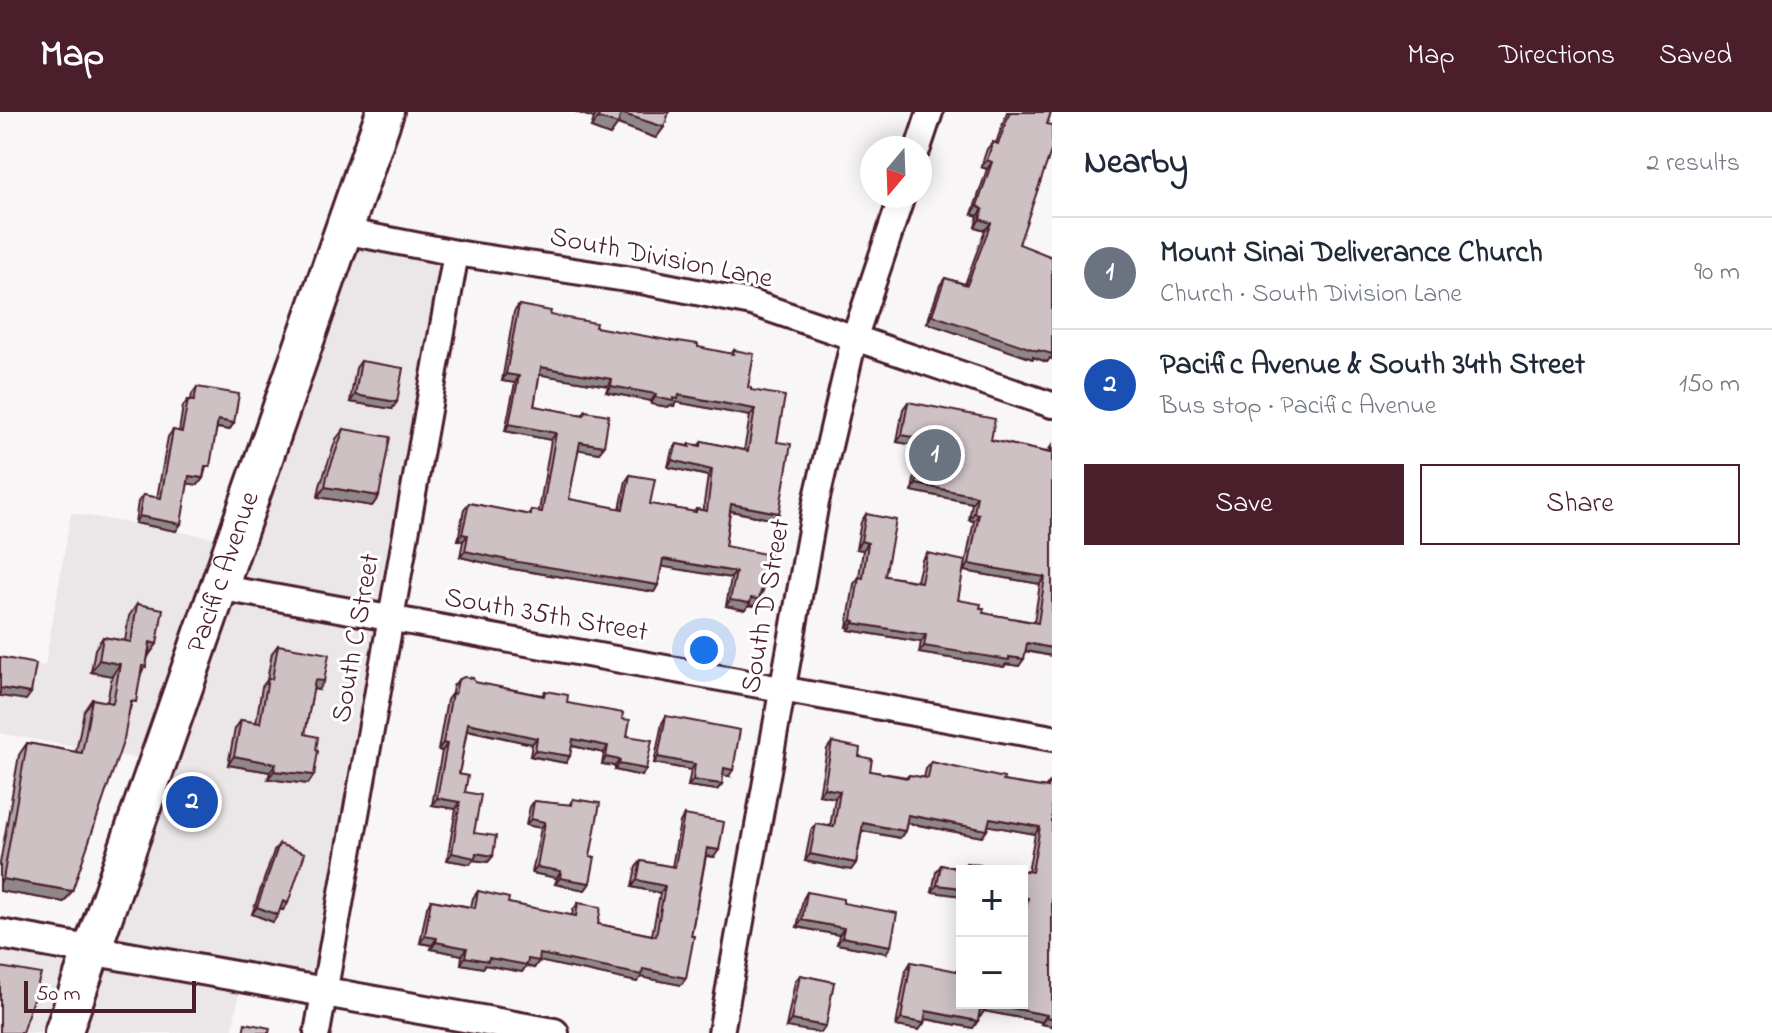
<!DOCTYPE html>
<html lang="en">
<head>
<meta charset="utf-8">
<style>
  body { margin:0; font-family:"Indie Flower",sans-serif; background:#f2f2f3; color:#1f2937 }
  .controls { position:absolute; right:24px; bottom:24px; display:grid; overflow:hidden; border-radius:0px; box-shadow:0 4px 20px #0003 }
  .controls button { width:72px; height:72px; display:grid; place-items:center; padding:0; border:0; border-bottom:2px solid #e0e1e3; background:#fff; color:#1f2937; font:40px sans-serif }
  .compass { position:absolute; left:860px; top:24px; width:72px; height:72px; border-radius:50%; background:#fff; box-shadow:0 4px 20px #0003; rotate:199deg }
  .scale { position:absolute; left:24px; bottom:20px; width:172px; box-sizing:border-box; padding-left:8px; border:4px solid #4a1f2b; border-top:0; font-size:22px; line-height:28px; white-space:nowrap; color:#4a1f2b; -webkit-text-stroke:6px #fff; paint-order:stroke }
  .you { position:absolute; left:704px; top:538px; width:28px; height:28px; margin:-20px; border:6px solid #fff; border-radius:50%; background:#1a73e8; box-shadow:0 0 0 12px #1a73e833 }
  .badge { display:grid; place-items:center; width:52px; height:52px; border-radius:50%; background:#4a1f2b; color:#fff; font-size:26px; font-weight:700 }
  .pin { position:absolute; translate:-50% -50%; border:4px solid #fff; box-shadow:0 2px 8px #0006 }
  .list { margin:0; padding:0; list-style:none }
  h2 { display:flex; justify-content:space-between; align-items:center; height:104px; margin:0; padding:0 32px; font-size:34px }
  h2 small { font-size:26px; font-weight:400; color:#747a83 }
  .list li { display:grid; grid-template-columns:52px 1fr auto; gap:24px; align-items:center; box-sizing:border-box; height:112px; padding:0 32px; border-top:2px solid #e0e1e3 }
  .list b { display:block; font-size:30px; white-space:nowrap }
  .list p { margin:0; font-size:26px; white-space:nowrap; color:#747a83 }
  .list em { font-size:26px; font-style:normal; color:#747a83 }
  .actions { display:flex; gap:16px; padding:24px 32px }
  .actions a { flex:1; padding:18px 0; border:2px solid #4a1f2b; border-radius:0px; text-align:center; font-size:28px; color:#4a1f2b }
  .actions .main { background:#4a1f2b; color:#fff }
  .map { position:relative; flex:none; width:1052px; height:921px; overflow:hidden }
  header { display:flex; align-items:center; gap:48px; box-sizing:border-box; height:112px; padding:0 40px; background:#4a1f2b; color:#fff }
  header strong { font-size:38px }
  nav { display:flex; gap:44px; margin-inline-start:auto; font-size:28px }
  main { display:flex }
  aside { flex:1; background:#fff }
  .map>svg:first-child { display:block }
</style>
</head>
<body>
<header>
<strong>Map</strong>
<nav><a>Map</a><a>Directions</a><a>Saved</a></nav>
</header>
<main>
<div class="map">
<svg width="1052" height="921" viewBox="0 0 1052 921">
  <rect width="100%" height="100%" fill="#f8f6f7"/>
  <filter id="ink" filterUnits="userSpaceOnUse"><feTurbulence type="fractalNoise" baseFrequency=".0125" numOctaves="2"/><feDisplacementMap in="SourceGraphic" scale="16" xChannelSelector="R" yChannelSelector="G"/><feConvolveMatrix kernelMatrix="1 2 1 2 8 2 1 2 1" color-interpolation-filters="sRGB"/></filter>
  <g filter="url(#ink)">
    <polygon fill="#ebe6e8" points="343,119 456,141 324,880 242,864 232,921 0,921 0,822 92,838 156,650 0,621 0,546 45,554 71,401 234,429"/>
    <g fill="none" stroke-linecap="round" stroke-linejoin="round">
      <g stroke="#4a1f2b" stroke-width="30">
        <g id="minor">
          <polyline points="918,36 930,0"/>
          <polyline points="343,119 456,141 646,170 752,191 1052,293"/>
          <polyline points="217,475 1052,626"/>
          <polyline points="317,921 456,141"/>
          <polyline points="721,921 816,390 854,227 902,84"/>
        </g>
      </g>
      <g stroke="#4a1f2b" stroke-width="34">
        <polyline id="tertiary" points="0,822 554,921"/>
      </g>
      <g stroke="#4a1f2b" stroke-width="42">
        <g id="primary">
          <path id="s1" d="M63 921 385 0"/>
        </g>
      </g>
      <use href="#minor" stroke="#fff" stroke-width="24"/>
      <use href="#tertiary" stroke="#fff" stroke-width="28"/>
      <use href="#primary" stroke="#fff" stroke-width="36"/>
    </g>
    <g fill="#b0a6a9" stroke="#4a1f2b" stroke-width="2" fill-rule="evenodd">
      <polygon points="576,0 669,0 664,15 656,26 618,12 610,23 591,16 594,6"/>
      <polygon points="1007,0 1051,0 1047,12 1019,132 1050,246 1047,250 1033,245 1033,247 927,211 940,173 945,166 965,172 985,118 975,115 978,104 972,102 987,57 981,55 987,37 993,30 996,31"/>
      <path d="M519 193 550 203 595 215 731 242 734 238 748 275 751 278 777 330 779 401 775 408 730 399 725 434 763 479 754 494 749 493 745 498 726 494 731 466 662 454 658 473 654 480 507 456 460 445 463 429 458 428 464 397 469 391 528 403 531 398 539 399 551 328 505 319 515 271 502 269 514 200ZM539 262 608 274 606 280 651 289V292L668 295 670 293 674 294 676 290 750 304 744 339 702 329 699 333 690 332 688 334 677 332 672 338 668 355 708 364 703 398 696 397 694 400 650 392 630 363 626 369 620 397 569 387 578 337 599 341 585 299 582 303 534 294Z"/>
      <polygon points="361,249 392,297 350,290 356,256"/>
      <polygon points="197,275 234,311 229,318 217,316 203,366 198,373 188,371 176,419 135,411 138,390 143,383 157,386 168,325 173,318 179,320 183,294 188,288 191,288 192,282"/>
      <polygon points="908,290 991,328 1047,340 1052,333 1052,544 1025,539 1019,554 1006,552 1004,555 919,541 921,530 849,518 850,516 847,515 854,472 859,465 863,438 856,437 861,410 866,402 885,464 917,469 922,448 927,441 958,488 980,496 983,501 1034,510 1040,472 964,459 974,409 969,408 972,391 912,379 920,334 897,330 903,297"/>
      <polygon points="344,317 379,384 372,394 318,385 320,374 336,327"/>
      <polygon points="137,492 149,543 141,562 72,779 64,790 0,779 0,751 19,643 27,631 76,640 84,599 92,587 107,590 112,564 91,560 95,537 103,525 125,529 129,504"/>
      <polygon points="278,533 318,578 313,577 305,622 316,638 314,663 308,672 268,667 270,660 228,653 235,617 241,608 256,611 262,575 267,568 272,541"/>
      <polygon points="458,568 542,583 545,579 567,591 622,607 642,664 615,658 615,654 602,652 604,641 572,634 566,651 533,645 530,644 532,632 467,618 459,662 465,680 474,721 493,744 488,750 473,748 470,752 447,748 456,697 432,693 442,639 438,638 447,588 452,581 453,574"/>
      <polygon points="666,604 729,664 723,663 722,672 717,678 688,674 691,658 654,651 662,611"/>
      <polygon points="832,630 859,644 870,659 907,665 909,663 924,666 926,657 931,650 1003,669 1045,676 1049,671 1052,914 1041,912 1042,910 984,899 980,905 979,905 973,916 925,907 924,911 919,918 896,914 906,858 911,850 1022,891 1022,800 1023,793 1022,793 1022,759 932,780 936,760 941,753 962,757 966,751 1028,760 1035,722 988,713 987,718 982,725 907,711 905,719 900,726 862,719 856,751 851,758 805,749 811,719 816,712 830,715 835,686 819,683 827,637"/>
      <polygon points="573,687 590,745 590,771 585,778 555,772 557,766 532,761 541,716 526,713 530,695 534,689 569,693"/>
      <polygon points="684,703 714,745 706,744 691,824 686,866 681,873 641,865 637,870 539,849 534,856 526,854 522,860 485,853 483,856 461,852 462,843 431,837 432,833 420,831 427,795 431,788 471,795 473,786 478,779 508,791 572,804 573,798 578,791 598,812 652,823 660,781 632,775 636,755 641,749 672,755 680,710"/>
      <polygon points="279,732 283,798 280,797 273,810 252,802 274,739"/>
      <polygon points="807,780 843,791 886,841 837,832 839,823 797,815 803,787"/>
      <polygon points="800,863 834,870 786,915 795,870"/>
    </g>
    <g fill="#908789" stroke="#4a1f2b" stroke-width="2">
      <polygon points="576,0 598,0 594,6"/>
      <polygon points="621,1 664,15 656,26 618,12 610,23 591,16 598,6"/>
      <polygon points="987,48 992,50 987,57 981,55"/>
      <polygon points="977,94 983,97 978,104 972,102"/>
      <polygon points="980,107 991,111 985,118 975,115"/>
      <polygon points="932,203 1052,241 1052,247 1050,246 1047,250 1033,245 1033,247 927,211"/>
      <polygon points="541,255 612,267 608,274 536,262"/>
      <polygon points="506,262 519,264 515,271 502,269"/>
      <polygon points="611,274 656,282 651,289 606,280"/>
      <polygon points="355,283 397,290 392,297 350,290"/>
      <polygon points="679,283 755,297 750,304 676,290 674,294 670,293 668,295 651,292 655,285 673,286"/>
      <polygon points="218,308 234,311 229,318 214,315"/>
      <polygon points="509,312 556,321 551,328 505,319"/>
      <polygon points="902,323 925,327 920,334 897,330"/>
      <polygon points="580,330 604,334 599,341 575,337"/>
      <polygon points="672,348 712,358 708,364 668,355"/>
      <polygon points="189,364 203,366 198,373 185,371"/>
      <polygon points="916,372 977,384 972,391 912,379"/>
      <polygon points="325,375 379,384 372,394 318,385"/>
      <polygon points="731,392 779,401 775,408 727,398"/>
      <polygon points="974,401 979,402 974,409 969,408"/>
      <polygon points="139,404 181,412 176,419 135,411"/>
      <polygon points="462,422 468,423 463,429 458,428"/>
      <polygon points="861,429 868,431 863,438 856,437"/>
      <polygon points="465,439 658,473 654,480 507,456 460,445"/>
      <polygon points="663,447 736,460 731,466 659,454"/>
      <polygon points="969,452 1045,465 1040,472 964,459"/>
      <polygon points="751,486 759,487 754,494 749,493 745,498 726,494 730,488"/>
      <polygon points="852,508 855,509 850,516 847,515"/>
      <polygon points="854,511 926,523 921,530 849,518"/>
      <polygon points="150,530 157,532 149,543"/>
      <polygon points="1027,531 1052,536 1052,544 1022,538"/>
      <polygon points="924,534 1009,545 1024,547 1019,554 1006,552 1004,555 919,541"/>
      <polygon points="99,548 120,552 112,564 91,560"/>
      <polygon points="315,568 324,569 318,578 309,576"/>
      <polygon points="0,576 31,581 26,588 0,584"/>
      <polygon points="468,611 537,626 532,632 464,617"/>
      <polygon points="573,627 608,634 604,641 569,633"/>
      <polygon points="443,631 447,632 442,639 438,638"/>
      <polygon points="535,638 570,644 566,651 530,644"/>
      <polygon points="234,644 276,652 270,660 228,653"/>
      <polygon points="606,645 620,648 615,654 602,652"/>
      <polygon points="658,645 695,652 691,658 654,651"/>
      <polygon points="619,652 646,657 642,664 615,658"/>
      <polygon points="724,656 733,658 729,664 719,663"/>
      <polygon points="274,659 314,663 308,672 268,667"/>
      <polygon points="693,668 722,672 717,678 688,674"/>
      <polygon points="824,676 840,679 835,686 819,683"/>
      <polygon points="437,686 460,690 456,697 432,693"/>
      <polygon points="908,703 987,718 982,725 903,710"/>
      <polygon points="990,706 1040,715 1035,722 985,713"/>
      <polygon points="531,707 545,710 541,716 526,713"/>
      <polygon points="863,711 905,719 900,726 858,718"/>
      <polygon points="707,736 719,738 714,745 703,743"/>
      <polygon points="452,741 476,741 493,744 488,750 473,748 470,752 447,748"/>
      <polygon points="810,742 856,751 851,758 805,749"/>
      <polygon points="537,755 561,759 557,766 532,761"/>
      <polygon points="560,766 590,771 585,778 555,772"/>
      <polygon points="3,767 72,779 64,790 0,779 0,771"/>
      <polygon points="637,768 665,774 660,781 632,775"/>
      <polygon points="937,773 962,776 962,784 932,780"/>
      <polygon points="1022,785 1028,786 1023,793 1022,793"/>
      <polygon points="283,789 288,791 283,798 278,796"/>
      <polygon points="257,795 278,803 273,810 252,802"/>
      <polygon points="802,808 844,816 839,823 797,815"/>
      <polygon points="425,824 437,826 432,833 420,831"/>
      <polygon points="842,825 891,834 886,841 837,832"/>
      <polygon points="436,830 467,836 462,843 431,837"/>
      <polygon points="540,842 643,857 686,866 681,873 641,865 637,870 539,849 534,856 526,854 522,860 485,853 483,856 461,852 465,845 528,847"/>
      <polygon points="986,891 1047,903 1042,910 984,899 980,905 975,904"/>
      <polygon points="926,899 978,909 973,916 921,906"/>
      <polygon points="1046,905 1052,906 1052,914 1041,912"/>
      <polygon points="901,907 924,911 919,918 896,914"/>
      <polygon points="791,908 826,914 821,921 786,915"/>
    </g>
    <g fill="#cdc1c4" stroke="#4a1f2b" stroke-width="2" fill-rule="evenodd">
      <polygon points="600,0 669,0 664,15 621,1 618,12 598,6"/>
      <polygon points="1010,0 1051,0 1047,12 1052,13 1052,36 1019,132 1052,145 1052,242 1038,238 1038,239 932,203 945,166 967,173 991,111 980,107 983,97 977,94 992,50 987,48 993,30 998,32"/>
      <path d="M519 193 551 199 550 203 596 211 595 215 678 230V229L698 232V235L733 242 734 238 754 242 748 275 751 276V278L785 284 777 330 791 332 779 401 731 392 725 434 770 443 763 479H761L759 487 751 486 750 491 730 488 736 460 663 447 658 473 512 449 465 439 468 423 462 422 469 391 531 403V398L542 400 556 321 509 312 519 264 506 262ZM541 255 612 267 611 274 656 282 655 285 673 289V286L678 287 679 283 755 297 748 339 702 329 701 334 690 332V335L677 332 672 348 712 358 707 399 696 397V400L650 392 655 367 630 363 623 397 569 387 580 330 604 334 609 303 585 299 584 303 534 294Z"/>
      <polygon points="361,249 403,256 397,290 355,283"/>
      <polygon points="197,275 239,282 234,311 218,308 210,354 205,354 203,366 189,364 181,412 139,404 143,383 161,386 173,318 182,320 188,288 194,289"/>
      <polygon points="908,290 995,307 991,328 1050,341 1052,333 1052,536 1027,531 1024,547 1009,545 1009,548 924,534 926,523 854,511 855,509 852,508 859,465 863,466 868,431 861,429 866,402 896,408 885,464 921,470 927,441 965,449 958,488 981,492 980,496 984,496 983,501 1038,511 1045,465 969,452 979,402 974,401 977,384 916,372 925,327 902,323"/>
      <polygon points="344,317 390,325 379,384 325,375 327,364"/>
      <polygon points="137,492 163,497 157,532 150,530 146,555 142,554 136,590 131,589 124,627 72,779 3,767 27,631 82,641 92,587 113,591 120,552 99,548 103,525 131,530"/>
      <polygon points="278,533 329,542 324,569 315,568 305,622 318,625 316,638 318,639 314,663 274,659 276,652 234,644 241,608 260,611 268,567 272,567"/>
      <polygon points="0,545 36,552 31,581 0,576"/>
      <polygon points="464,565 473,566 475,570 544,584 545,579 568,583 567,591 623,601 622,607 630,608 627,624 652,628 646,657 619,652 620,648 606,645 608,634 573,627 570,644 538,639 535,638 537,626 468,611 459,662 468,664 465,680 481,683 474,721 496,724 493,744 476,741 475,746 452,741 460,690 437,686 447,632 443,631 452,581 455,582 458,568"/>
      <polygon points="666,604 740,618 733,658 724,656 722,672 693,668 695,652 658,645"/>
      <polygon points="832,630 860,636 859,644 872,647 870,659 908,666 909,663 928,666 931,650 1004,666 1003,669 1048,676 1049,671 1052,672 1052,906 1046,905 1047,903 986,891 985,898 980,897 978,909 926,899 924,911 901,907 911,850 962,860 962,891 1022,891 1022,820 1028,786 1022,785 1022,759 962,759 962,776 937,773 941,753 965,758 966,751 1032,760 1040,715 990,706 987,718 908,703 905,719 863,711 856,751 810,742 816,712 834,715 840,679 824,676"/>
      <polygon points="573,687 600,691 590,745 595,745 590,771 560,766 561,759 537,755 545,710 531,707 534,689 572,693"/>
      <polygon points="684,703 724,710 719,738 707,736 691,824 694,824 686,866 643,857 642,863 540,842 539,849 528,847 527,853 489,846 488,849 465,845 467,836 436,830 437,826 425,824 431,788 475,796 478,779 509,786 508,791 576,804 578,791 601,795 598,812 656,824 665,774 637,768 641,749 675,755"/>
      <polygon points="279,732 305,741 288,791 283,789 278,803 257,795"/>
      <polygon points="807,780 843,787 843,791 897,801 891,834 842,825 844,816 802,808"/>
      <polygon points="0,855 41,862 22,921 0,921"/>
      <polygon points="800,863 834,870 826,914 791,908"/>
      <polygon points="245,911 270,916 269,921 243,921"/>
    </g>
  </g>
  <g text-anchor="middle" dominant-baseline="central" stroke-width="6" stroke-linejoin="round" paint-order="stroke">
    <g font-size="28" fill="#4a1f2b" stroke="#fff">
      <text transform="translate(661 147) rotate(11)">South Division Lane</text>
      <text stroke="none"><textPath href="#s1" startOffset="488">Pacific Avenue</textPath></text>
      <text transform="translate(767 494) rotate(-80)">South D Street</text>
      <text transform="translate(546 504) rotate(10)">South 35th Street</text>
      <text transform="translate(357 526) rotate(-80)">South C Street</text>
    </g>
  </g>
</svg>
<div class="controls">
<button>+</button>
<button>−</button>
</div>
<svg class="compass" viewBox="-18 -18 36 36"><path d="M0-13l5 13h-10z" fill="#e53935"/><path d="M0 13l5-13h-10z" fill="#747a83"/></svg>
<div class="scale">50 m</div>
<div class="you"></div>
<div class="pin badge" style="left:935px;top:343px;background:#6b7280">1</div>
<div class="pin badge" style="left:192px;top:690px;background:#1a4fb4">2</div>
</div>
<aside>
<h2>Nearby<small>2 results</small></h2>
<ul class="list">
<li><span class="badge" style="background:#6b7280">1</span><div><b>Mount Sinai Deliverance Church</b><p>Church · South Division Lane</p></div><em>90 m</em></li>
<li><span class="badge" style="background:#1a4fb4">2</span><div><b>Pacific Avenue &amp; South 34th Street</b><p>Bus stop · Pacific Avenue</p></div><em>150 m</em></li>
</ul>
<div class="actions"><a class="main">Save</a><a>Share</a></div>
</aside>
</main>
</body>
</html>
